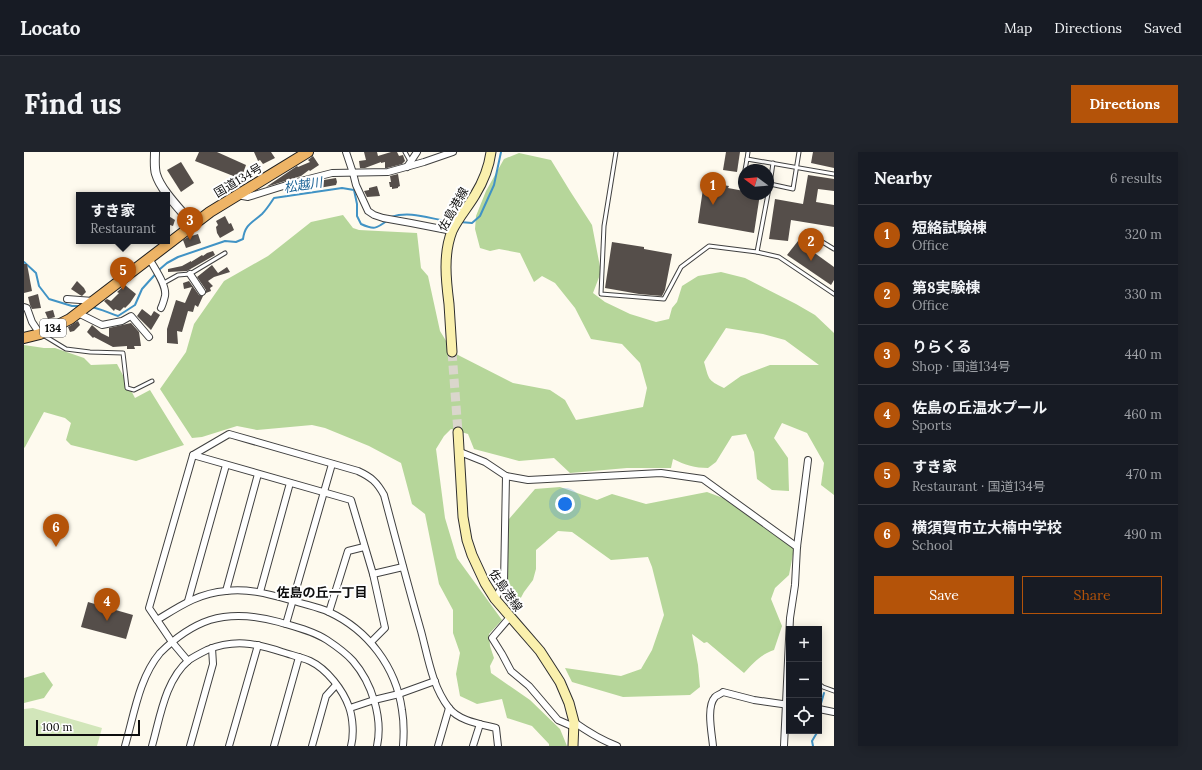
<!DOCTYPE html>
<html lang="en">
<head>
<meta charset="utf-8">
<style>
  body { margin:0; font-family:Lora,"Noto Sans JP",serif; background:#20242c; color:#f1f3f6 }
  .controls { position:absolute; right:12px; bottom:12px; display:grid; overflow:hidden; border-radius:0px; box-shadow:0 2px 10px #0003 }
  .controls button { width:36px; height:36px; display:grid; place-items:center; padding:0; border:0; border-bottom:1px solid #363941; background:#171b24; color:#f1f3f6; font:20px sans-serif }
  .compass { position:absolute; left:714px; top:12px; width:36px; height:36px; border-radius:50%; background:#171b24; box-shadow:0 2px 10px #0003; rotate:286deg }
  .scale { position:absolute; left:12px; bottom:10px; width:104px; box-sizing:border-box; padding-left:4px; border:2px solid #0d0d0d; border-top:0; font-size:11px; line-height:14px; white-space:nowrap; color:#0d0d0d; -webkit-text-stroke:3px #fff; paint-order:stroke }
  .you { position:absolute; left:541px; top:352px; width:14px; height:14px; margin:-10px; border:3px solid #fff; border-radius:50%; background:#1a73e8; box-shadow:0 0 0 6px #1a73e833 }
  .badge { display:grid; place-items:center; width:26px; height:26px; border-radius:50%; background:#b45309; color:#fff; font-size:13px; font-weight:700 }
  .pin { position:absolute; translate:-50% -33px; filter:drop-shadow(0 1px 2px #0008) }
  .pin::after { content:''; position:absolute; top:21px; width:14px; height:12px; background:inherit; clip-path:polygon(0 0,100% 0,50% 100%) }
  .popup { position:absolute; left:52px; top:40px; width:94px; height:52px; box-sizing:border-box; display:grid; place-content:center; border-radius:0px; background:#171b24; filter:drop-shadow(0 1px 3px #0005); font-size:13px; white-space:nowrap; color:#9ea1a6 }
  .popup b { font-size:15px; color:#f1f3f6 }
  .popup::after { content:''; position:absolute; left:50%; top:100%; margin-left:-8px; border:8px solid transparent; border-top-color:#171b24 }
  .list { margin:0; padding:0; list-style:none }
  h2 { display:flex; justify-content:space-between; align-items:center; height:52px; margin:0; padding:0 16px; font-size:17px }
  h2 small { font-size:13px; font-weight:400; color:#9ea1a6 }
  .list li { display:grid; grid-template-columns:26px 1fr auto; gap:12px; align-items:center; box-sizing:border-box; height:60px; padding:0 16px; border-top:1px solid #363941 }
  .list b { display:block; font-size:15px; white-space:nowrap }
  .list p { margin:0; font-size:13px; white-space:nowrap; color:#9ea1a6 }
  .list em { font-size:13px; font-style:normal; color:#9ea1a6 }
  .actions { display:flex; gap:8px; padding:12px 16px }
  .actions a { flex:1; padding:9px 0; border:1px solid #b45309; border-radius:0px; text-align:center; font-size:14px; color:#b45309 }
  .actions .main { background:#b45309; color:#fff }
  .icon { flex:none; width:22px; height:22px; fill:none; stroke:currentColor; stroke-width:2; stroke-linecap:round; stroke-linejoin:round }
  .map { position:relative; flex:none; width:810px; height:594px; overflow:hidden; border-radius:0px }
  header { display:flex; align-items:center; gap:24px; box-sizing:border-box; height:56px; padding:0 20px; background:#171b24; border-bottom:1px solid #363941 }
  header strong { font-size:19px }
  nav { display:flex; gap:22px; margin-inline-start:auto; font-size:14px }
  .intro { display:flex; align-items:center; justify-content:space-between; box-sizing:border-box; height:96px; padding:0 24px }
  h1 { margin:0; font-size:28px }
  .button { padding:10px 18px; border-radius:0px; background:#b45309; color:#fff; font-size:14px; font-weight:700 }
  main { display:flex; gap:24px; padding:0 24px }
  aside { flex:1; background:#171b24; border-radius:0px; box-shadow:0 2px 10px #0003 }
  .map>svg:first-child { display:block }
</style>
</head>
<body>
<header>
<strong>Locato</strong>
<nav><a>Map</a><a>Directions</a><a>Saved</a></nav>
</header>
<div class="intro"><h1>Find us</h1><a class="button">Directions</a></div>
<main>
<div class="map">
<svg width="810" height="594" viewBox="0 0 810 594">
  <rect width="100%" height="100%" fill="#fefaee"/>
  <polygon fill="#d2e6ba" points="9,556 78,576 73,594 0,594 0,557"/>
  <g fill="#b6d69a" fill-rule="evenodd">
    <path d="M495 1 527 8 546 39 568 73 577 120 569 141 581 150 606 162 632 170 645 167 648 156 653 150 658 134 674 124 697 120 721 126 772 152 791 163 810 181V343L797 333 800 311 783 281 758 271 750 286 764 306 765 339 748 338 733 327 730 300 722 282 708 284 692 310 684 316C671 316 661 313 649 307L647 316H603L546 321 530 306 495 309 450 297 444 282 427 277 420 284 412 297 421 366 433 406 478 468 465 482 466 494 470 506 466 514 467 521 506 548 536 577 543 594H525V592L508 574 483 566 478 547 453 552 436 544 432 522 436 501 429 481V458L415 432 401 362 388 352 377 311 345 294 301 276 288 273 233 278 213 274 178 285 168 286 136 237 162 200 170 172 200 129 244 104 287 70 319 63 329 76 335 78 393 81 397 116 404 124 416 179 427 197 434 203 489 231 526 238 541 248 552 268 619 255 623 236 616 211 598 192 567 187 551 156 531 131 518 124 510 130 496 101 475 97 466 99 456 96 451 77 452 64 462 39 480 7ZM702 176 739 182 761 188 795 213H746L717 224 700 236C683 228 685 227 680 210Z"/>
    <polygon points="0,193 20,196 31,196 60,206 67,213 93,212 111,246 126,238 160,293 112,309 47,293 42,288 47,271 41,266 20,260 1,295 0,296"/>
    <path d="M536 335 573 348 588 342 622 352 683 340 699 346 770 397 765 423 751 436 747 447 758 474 750 498C736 503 730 510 720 521L683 490 680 491 668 482 674 513 676 535 666 543 599 545 548 530 541 516 597 524 617 517 628 498 640 463 628 415 624 405 587 408 548 380 534 379 512 398V417L509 428 500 440 492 455 482 451 485 367 511 337Z"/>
    <polygon points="20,520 29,533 20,546 0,551 0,526"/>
  </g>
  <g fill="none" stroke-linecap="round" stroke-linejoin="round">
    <g stroke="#4193c5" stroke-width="2">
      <path d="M367 65C388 58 408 68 429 70"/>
      <polyline points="436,70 448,71 456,64 470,33 477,0"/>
      <polyline points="0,110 12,121 15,134 25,147 48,154 57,154"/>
      <path d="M67 155C78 157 84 161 94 164L111 153 118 137 136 117 143 111 154 105 201 89 212 90 219 87C221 72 228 71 238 62 243 57 246 52 250 46L318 36 330 38 333 52V64L337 72C350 78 352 77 364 68"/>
      <polyline points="796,555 800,541"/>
      <polyline points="789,594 788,589 794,579"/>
    </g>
  </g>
  <g fill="#554e4a">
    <polygon points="175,0 193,0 222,13 217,27 171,9"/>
    <polygon points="230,0 247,0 251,6 239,12 236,8 234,9"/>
    <polygon points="340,0 353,0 354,4 367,0 373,0 375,4 379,3 381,9 378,12 363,16 361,16 361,10 357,11 357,10 341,16 336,16 335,9 342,8"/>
    <polygon points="702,0 716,0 713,20 699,18"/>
    <polygon points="789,0 810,0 810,16 787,11"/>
    <polygon points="289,4 295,13 286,19 285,18 277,24 242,35 273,14 274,15 286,10 284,8"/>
    <polygon points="157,10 170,31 157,40 143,18"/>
    <polygon points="374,22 376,34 374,35 374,36 368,37 368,35 366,35 365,30 367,30 366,24"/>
    <polygon points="784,23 810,27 810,39 794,37 792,50 810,53 810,75 767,68 764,89 745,87 751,47 779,52"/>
    <polygon points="312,26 313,30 312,33 295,36 294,30 300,28"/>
    <polygon points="680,30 705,34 704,36 720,39 720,42 736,42 730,81 674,71"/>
    <polygon points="353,34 356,44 343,45 340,39 345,38 345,36"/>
    <polygon points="143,63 151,68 149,74 143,72"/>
    <polygon points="201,64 205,72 207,71 210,78 196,86 193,81 192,75 194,73 192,69"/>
    <polygon points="174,82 177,91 162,96 159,88 164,85"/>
    <polygon points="774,89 810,115 810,128 807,133 763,103"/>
    <polygon points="588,90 620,95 620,97 648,102 641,138 638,144 615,142 581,136"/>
    <polygon points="189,99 191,103 163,119 144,120 144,117 158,114 167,109 167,110 178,103 179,104 183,101"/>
    <polygon points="0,112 3,112 8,139 0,141"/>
    <polygon points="188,113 194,121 203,115 206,120 190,125 184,129 189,134 186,136 187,139 182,141 182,138 173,125"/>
    <polygon points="53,129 60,136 62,140 58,144 56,143 47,137"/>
    <polygon points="165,129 175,143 179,144 174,155 171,153 169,160 164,159 158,180 153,179 154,192 143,191 143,177 152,148 161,151 168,135 160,137 159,131"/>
    <polygon points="101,133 112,142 106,151 101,156 100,155 96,159 91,157 90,159 80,149 83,147 87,149 95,141 93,140"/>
    <polygon points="14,142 17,156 8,157 6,153 4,145"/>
    <polygon points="118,157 127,164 130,159 136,163 127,178 113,164"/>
    <polygon points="29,158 31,165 24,167 21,160"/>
    <polygon points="54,169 56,173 50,179 46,180 44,175"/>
    <polygon points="107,171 115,180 117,194 110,194 111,197 103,197 103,194 89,195 70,185 69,186 63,180 68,173 77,181 85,185 85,176"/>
    <polygon points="64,450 109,463 102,487 57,475"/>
  </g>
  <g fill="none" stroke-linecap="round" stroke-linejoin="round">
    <polyline stroke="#dad6cc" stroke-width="9" stroke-dasharray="9 4.5" stroke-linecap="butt" points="428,200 434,280"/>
    <g stroke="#404040" stroke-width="5">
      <g id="service">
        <polyline points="381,0 386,9"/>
        <polyline points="592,0 580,74 577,142 640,147 657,115 685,94 733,100 744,42"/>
        <polyline points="723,7 724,0"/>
        <polyline points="721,18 723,7 810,22"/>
        <polyline points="720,23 720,28"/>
        <polyline points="745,32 746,32 749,11"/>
        <polyline points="744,41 746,32 769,37 775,0"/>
        <polyline points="782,80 810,97"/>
        <polyline points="733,100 755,105 810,142"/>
        <polyline points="138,132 154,123 166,122 201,101"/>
        <polyline points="19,183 42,197 66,200 99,201 103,236 110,238 128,229"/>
        <polyline points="795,532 799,535 810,539"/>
      </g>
    </g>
    <g stroke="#404040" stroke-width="8">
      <g id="minor">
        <polyline points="322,0 329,21 332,33 344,59 350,63 359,66 387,71 428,79"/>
        <polyline points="383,15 393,0"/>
        <polyline points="213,43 224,45 269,31 308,21 364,20 400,10 429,0"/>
        <path d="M125 106C130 116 143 133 141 144 140 148 139 152 137 156"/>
        <polyline points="166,122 178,140"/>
        <polyline points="43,147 69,149"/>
        <polyline points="0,155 3,156 8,170 16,182"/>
        <polyline points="54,161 78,173 98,169 107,164 125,185"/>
        <polyline points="436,300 461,310 482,324 504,328 637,321 679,327 773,395"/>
        <polyline points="169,303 327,348 349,422 361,476 347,490"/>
        <polyline points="349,422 379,415"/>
        <polyline points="202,439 234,322"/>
        <polyline points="236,440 266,331"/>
        <polyline points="471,447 480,431 482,324"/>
        <polyline points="164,449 202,313"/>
        <polyline points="305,460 324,399 340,395"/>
        <polyline points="486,465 468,486 478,502 487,519 505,534 534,568 550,575"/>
        <path d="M133 468C156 454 175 441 202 439 226 436 248 443 270 449 282 453 294 455 305 460 344 478 372 515 378 558 380 570 380 582 379 594"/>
        <polyline points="262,472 308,312"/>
        <path d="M164 509 148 490 125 456 169 303 205 282 334 319C347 325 353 330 360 343 372 388 384 434 397 479 404 505 408 534 425 556 435 569 456 572 472 576L474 594"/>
        <polyline points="326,556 350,548 375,542 411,529"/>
        <polyline points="795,557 810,560"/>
        <path d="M550 570C564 580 577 588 593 594"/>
        <path d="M101 594C110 563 115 526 136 501 150 487 168 474 186 468 209 461 233 464 255 470 272 475 289 479 303 488 312 494 322 501 329 509 348 531 359 566 353 594"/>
        <path d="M128 594C136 566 141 528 165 508 171 504 177 501 183 498 210 487 231 491 258 500 267 503 277 505 286 509 303 517 319 538 325 555 329 566 330 583 327 594"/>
        <polyline points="166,594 189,512 188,496"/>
        <polyline points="205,594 234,493"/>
        <polyline points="250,594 275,505"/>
        <polyline points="288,594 302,544 312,533"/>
        <polyline points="414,594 425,556"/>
        <polyline points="449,594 456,572"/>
        <path d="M689 594C688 582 682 555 691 545 693 543 697 542 699 540L730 548 765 553"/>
        <polyline points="760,594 766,466 771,433 773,395 784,308"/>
      </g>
    </g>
    <g stroke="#404040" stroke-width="10">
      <path id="tertiary" d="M131 0C131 7 130 15 132 22 137 39 158 59 169 73"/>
    </g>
    <g stroke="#2f2f2f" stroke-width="11">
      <g id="secondary">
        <path d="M428 200C427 184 426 168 425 152 422 128 419 102 428 79 434 66 444 55 451 43 459 30 465 15 467 0"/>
        <polyline points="434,280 439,365 443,388 448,403 461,431 471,447 516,499 536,530 545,551 550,570 549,594"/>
      </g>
    </g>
    <g stroke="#1e1e1e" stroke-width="12">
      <polyline id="trunk" points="0,186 16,182 46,167 186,60 284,0"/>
    </g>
    <use href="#service" stroke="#fff" stroke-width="3"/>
    <use href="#minor" stroke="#fff" stroke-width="6"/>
    <use href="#tertiary" stroke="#fff" stroke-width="8"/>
    <use href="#secondary" stroke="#faf0ad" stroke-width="9"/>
    <use href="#trunk" stroke="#eeb466" stroke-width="10"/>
  </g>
  <g text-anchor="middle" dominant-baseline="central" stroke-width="4" stroke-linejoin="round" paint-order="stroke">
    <rect fill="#fff" stroke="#565656" stroke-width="1" x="16" y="167" width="26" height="18" rx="3"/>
    <g font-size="11" font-weight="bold" fill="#0d0d0d">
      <text x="29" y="176">134</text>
    </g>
    <g font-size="12" fill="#0d0d0d" stroke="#fff">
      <text transform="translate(214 28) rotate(-31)">国道134号</text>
      <text transform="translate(429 57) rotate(-61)">佐島港線</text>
      <text transform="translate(482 438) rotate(55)">佐島港線</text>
    </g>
    <g font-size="13" font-style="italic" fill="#1e6597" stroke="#fff">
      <text transform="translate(279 33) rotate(-9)">松越川</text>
    </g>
    <g font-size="13" font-weight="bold" fill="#0d0d0d" stroke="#fff">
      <text x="298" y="440">佐島の丘一丁目</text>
    </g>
  </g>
</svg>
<div class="controls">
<button>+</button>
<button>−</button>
<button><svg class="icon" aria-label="locate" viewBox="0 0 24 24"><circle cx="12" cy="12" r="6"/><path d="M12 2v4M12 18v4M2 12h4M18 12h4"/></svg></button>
</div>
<svg class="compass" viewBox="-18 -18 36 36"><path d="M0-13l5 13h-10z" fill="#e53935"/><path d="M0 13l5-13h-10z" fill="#9ea1a6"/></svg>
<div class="scale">100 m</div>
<div class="you"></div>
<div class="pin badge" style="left:689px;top:53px">1</div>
<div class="pin badge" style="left:787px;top:109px">2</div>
<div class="pin badge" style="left:166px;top:88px">3</div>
<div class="pin badge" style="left:83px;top:469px">4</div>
<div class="pin badge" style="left:99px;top:138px">5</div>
<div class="popup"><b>すき家</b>Restaurant</div>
<div class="pin badge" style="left:32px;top:395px">6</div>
</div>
<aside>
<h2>Nearby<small>6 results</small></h2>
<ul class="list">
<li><span class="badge">1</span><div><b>短絡試験棟</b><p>Office</p></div><em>320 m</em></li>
<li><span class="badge">2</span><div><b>第8実験棟</b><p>Office</p></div><em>330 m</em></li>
<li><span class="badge">3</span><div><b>りらくる</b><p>Shop · 国道134号</p></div><em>440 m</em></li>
<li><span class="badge">4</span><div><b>佐島の丘温水プール</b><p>Sports</p></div><em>460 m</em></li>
<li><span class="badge">5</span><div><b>すき家</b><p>Restaurant · 国道134号</p></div><em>470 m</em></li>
<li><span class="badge">6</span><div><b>横須賀市立大楠中学校</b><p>School</p></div><em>490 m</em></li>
</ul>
<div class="actions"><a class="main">Save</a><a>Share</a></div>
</aside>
</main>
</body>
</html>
